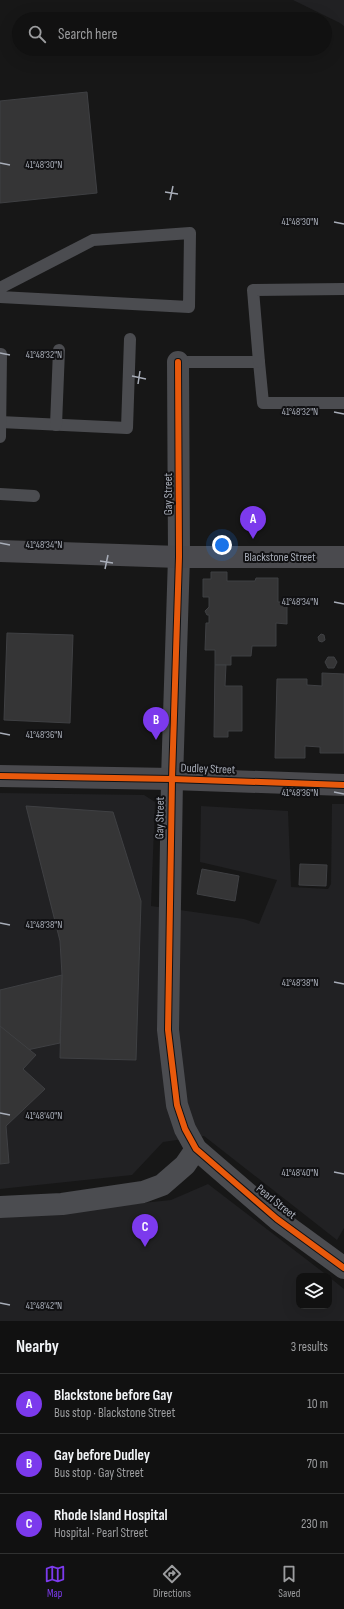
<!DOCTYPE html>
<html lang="en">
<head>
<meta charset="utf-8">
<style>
  body { margin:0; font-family:"Sofia Sans Condensed",sans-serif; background:#1a1a1a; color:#f1f3f6 }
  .controls { position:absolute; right:12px; bottom:12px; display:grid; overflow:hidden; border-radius:8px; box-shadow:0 4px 16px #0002 }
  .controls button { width:36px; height:36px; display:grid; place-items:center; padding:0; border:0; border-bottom:1px solid #303131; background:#111; color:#f1f3f6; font:20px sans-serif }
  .you { position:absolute; left:222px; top:545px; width:14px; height:14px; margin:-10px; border:3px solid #fff; border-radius:50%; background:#1a73e8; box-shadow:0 0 0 6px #1a73e833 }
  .badge { display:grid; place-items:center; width:26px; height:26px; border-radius:50%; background:#7c3aed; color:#fff; font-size:13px; font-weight:700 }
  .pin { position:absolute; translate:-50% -33px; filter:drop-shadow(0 1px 2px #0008) }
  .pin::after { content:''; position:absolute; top:21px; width:14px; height:12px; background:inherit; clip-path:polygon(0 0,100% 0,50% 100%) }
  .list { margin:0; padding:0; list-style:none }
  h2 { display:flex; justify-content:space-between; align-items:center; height:52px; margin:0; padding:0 16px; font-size:17px }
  h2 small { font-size:13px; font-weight:400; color:#9c9d9f }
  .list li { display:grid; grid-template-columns:26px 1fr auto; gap:12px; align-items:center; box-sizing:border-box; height:60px; padding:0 16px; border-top:1px solid #303131 }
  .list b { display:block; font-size:15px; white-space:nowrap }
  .list p { margin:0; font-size:13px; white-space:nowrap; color:#9c9d9f }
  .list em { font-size:13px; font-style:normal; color:#9c9d9f }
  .icon { flex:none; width:22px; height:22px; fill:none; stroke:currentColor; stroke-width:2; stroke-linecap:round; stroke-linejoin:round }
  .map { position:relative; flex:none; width:344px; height:1321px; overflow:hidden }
  .search { position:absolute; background:#111; box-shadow:0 4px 16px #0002; left:12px; right:12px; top:12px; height:44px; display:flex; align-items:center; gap:10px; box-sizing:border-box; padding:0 14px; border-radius:22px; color:#9c9d9f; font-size:15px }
  .sheet { height:232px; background:#111 }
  nav { display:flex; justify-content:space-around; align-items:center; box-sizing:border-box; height:56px; border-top:1px solid #303131; background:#111; font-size:11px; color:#9c9d9f }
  nav a { display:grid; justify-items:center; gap:2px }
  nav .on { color:#7c3aed }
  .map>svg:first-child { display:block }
</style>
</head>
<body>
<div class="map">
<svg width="344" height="1321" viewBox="0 0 344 1321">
  <rect width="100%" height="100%" fill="#171717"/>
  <g fill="#212123">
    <polygon points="293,0 344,0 344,26 340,23"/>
    <polygon points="0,793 144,795 155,802 151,906 244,919 259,924 277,880 200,862 201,806 288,811 291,887 328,889 331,884 332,804 344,804 344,1228 337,1240 204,1136 163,1142 132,1175 0,1189"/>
    <polygon points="208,1184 328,1276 299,1276 299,1306 329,1306 329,1277 344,1289 344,1321 0,1321 0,1218 171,1200"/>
  </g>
  <g fill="#353536" stroke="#3f4043">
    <polygon points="87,92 97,193 0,203 0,101"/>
    <polygon points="211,572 227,572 227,581 255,581 256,578 278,578 278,602 287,602 287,624 276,623 276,646 252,646 251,656 231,656 231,665 215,665 215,650 205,650 206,623 209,623 209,615 207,615 205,611 209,607 209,597 203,597 203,579 211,579"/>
    <polygon points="7,633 73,635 70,723 4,720"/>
    <polygon points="321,634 324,635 325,640 322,642 319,641 318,637"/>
    <polygon points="328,657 334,657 337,662 334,668 328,668 325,662"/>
    <polygon points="215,665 226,665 225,686 242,686 242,731 228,731 228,737 214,737"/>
    <polygon points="322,673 344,674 344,753 320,753 320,747 305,746 305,758 275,758 277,679 307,679 307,685 322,686"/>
    <polygon points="26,806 113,812 141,901 136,1060 60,1058 62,975 60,941"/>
    <polygon points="300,864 327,865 326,886 299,885"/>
    <polygon points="202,869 239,876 235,901 197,894"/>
    <polygon points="62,975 60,1043 27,1050 0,1026 0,990"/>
    <polygon points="0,1026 36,1055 23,1069 45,1089 6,1126 9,1163 0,1164"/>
  </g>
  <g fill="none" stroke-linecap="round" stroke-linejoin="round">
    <g stroke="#4b4c50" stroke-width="12">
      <polyline points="0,288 93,240 190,233 189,307 0,297"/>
      <polyline points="178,362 259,362 263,403 344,403"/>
      <polyline points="259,362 253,290 344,289"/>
      <polyline points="0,422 127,428 130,339"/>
      <polyline points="56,425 59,350"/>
      <polyline points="0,437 1,354"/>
      <polyline points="0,494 34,496"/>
    </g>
    <g stroke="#4b4c50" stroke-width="22">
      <polyline points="178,362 179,557 172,779 168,1030 177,1105 185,1129 196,1149 277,1219 344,1268"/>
      <polyline points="0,1207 62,1204 143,1192 162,1185 185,1165 196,1149"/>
    </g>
    <g stroke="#4a4a4e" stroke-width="22">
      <polyline points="0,551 179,557 344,557"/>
      <polyline points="0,776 172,779 344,785"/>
    </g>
    <g stroke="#111113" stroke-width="8">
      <g id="cycleway">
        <polyline points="178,362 179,557 172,779 168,1030 177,1105 185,1129 196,1149 277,1219 344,1268"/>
        <polyline points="0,776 172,779 344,785"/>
      </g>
    </g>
    <use href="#cycleway" stroke="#e8590c" stroke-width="6"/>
  </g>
  <path fill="none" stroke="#a8adb8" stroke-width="1.5" d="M0 163 10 165M165 192 178 194M170 200 173 186M334 222 344 224M0 353 10 355M132 376 146 379M138 384 140 371M334 412 344 414M0 543 10 545M100 561 113 563M105 569 108 555M334 602 344 604M0 733 10 735M334 792 344 794M0 923 10 925M334 982 344 984M0 1113 10 1115M334 1172 344 1174M0 1303 10 1305"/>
  <g text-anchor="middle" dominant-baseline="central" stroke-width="4" stroke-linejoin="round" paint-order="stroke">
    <g font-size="12" fill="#a8adb8" stroke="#111113">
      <text transform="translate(168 494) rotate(-90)">Gay Street</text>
      <text x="280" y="557">Blackstone Street</text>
      <text transform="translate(208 769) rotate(2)">Dudley Street</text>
      <text transform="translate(160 818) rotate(-89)">Gay Street</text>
      <text transform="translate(276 1202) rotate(39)">Pearl Street</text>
    </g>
  </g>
  <g font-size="10" text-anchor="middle" fill="#a8adb8" stroke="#111113" stroke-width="4" stroke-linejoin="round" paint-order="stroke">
    <text x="44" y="168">41°48'30"N</text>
    <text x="300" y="225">41°48'30"N</text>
    <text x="44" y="358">41°48'32"N</text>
    <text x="300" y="415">41°48'32"N</text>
    <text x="44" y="548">41°48'34"N</text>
    <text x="300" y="605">41°48'34"N</text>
    <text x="44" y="738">41°48'36"N</text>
    <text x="300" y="796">41°48'36"N</text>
    <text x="44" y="928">41°48'38"N</text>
    <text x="300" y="986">41°48'38"N</text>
    <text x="44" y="1119">41°48'40"N</text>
    <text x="300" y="1176">41°48'40"N</text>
    <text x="44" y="1309">41°48'42"N</text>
  </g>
</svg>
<div class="controls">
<button><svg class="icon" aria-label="layers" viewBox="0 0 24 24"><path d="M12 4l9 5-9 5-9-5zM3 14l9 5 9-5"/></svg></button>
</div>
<div class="you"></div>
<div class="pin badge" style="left:253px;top:539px">A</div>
<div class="pin badge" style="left:156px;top:740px">B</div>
<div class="pin badge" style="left:145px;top:1247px">C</div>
<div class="search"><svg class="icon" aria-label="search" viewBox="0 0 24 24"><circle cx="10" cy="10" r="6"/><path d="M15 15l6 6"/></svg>Search here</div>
</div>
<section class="sheet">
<h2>Nearby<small>3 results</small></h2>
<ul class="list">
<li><span class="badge">A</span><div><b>Blackstone before Gay</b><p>Bus stop · Blackstone Street</p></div><em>10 m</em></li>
<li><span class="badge">B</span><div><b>Gay before Dudley</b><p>Bus stop · Gay Street</p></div><em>70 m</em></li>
<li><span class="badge">C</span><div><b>Rhode Island Hospital</b><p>Hospital · Pearl Street</p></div><em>230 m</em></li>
</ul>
</section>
<nav>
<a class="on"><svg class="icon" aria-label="map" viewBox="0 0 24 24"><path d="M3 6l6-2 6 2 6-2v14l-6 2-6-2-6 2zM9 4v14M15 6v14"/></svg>Map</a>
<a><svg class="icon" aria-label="directions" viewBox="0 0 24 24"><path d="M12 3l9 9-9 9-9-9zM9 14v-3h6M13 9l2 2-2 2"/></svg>Directions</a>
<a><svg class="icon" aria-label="saved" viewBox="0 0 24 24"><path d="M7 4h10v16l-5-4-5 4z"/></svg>Saved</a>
</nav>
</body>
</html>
